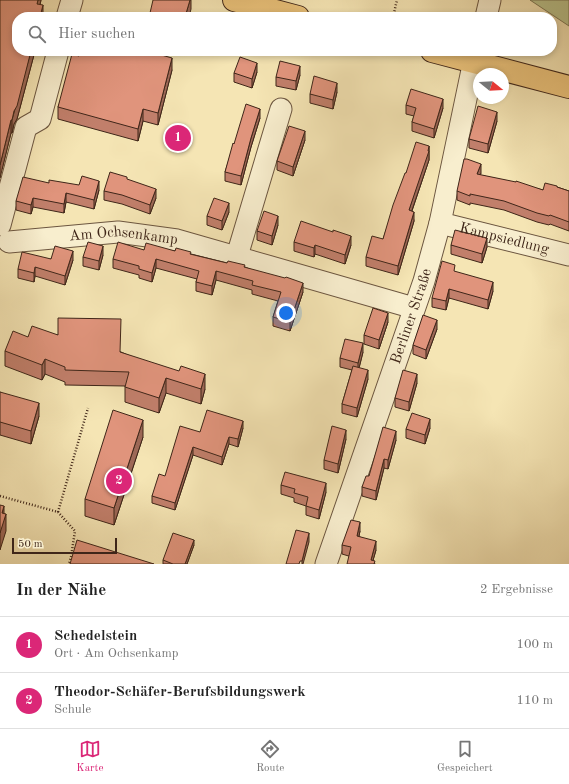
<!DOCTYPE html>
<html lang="de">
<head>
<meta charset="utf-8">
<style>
  body { margin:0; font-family:"Old Standard TT",serif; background:#f2f2f2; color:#222 }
  .compass { position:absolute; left:473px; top:68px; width:36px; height:36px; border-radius:50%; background:#fff; box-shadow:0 2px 6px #0003; rotate:108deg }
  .scale { position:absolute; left:12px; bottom:10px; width:105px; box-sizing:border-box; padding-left:4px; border:2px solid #3f2619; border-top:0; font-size:11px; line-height:14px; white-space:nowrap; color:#3f2619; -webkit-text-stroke:3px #f8eece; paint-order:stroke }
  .you { position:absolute; left:286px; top:313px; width:14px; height:14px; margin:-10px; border:3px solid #fff; border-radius:50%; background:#1a73e8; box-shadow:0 0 0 6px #1a73e833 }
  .badge { display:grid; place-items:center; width:26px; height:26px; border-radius:50%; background:#db2777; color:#fff; font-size:13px; font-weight:700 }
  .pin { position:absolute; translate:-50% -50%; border:2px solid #fff; box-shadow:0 1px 4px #0006 }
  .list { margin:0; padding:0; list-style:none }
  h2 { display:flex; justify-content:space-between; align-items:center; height:52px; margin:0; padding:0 16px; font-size:17px }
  h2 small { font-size:13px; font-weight:400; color:#767676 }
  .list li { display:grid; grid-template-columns:26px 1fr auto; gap:12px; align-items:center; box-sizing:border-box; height:56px; padding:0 16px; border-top:1px solid #e0e0e0 }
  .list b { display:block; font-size:15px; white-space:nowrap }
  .list p { margin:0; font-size:13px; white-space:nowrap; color:#767676 }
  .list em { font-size:13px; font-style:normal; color:#767676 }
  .icon { flex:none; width:22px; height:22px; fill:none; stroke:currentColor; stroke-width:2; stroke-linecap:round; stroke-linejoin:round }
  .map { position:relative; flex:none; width:569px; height:564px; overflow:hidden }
  .search { position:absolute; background:#fff; box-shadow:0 2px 6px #0003; left:12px; right:12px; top:12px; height:44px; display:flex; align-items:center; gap:10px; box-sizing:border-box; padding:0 14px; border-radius:16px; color:#767676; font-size:15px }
  .sheet { height:164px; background:#fff }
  nav { display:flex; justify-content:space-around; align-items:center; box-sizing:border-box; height:56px; border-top:1px solid #e0e0e0; background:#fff; font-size:11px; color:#767676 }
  nav a { display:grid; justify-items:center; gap:2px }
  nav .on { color:#db2777 }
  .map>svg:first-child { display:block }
</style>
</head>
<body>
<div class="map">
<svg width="569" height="564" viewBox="0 0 569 564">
  <rect width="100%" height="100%" fill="#f5e5b4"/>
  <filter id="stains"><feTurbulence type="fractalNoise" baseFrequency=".005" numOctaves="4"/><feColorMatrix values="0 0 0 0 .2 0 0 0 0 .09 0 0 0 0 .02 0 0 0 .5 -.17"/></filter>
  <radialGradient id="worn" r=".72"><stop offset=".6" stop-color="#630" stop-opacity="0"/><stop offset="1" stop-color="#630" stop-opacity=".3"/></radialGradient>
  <polygon fill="#bbc58e" stroke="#7d7654" points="530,0 569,0 569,26"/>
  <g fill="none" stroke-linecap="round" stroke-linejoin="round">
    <g stroke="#6c5640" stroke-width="23">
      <g id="minor">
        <polyline points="67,17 72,0"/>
        <polyline points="486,17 490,0"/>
        <path id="s1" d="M440 223 569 255"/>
        <polyline points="0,225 26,127 40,119 58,51"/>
        <path id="s2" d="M9 242 118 232 177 240 414 308"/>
        <polyline points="237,256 281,109"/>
        <path id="s3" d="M326 564 424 281 440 223 476 51"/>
      </g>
    </g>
    <g stroke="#3f2619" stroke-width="24">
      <g id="major">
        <polyline points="234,0 298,17"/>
        <polyline points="432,51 569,87"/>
      </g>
    </g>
    <g stroke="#3f2619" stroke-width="2.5" stroke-dasharray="1 2" stroke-linecap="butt">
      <polyline points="393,17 397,0"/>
      <polyline points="0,496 58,512 75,531 71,557 69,564"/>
      <polyline points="58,512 88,408"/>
    </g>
    <use href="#minor" stroke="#f8eece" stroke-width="21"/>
    <use href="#major" stroke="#eac27a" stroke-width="22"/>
  </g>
  <g fill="#c17f6b" stroke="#3f2619">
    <polygon points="0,0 41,0 40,5 43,17 17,51 35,51 17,119 14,124 12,133 11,133 2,169"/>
    <polygon points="161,55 172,70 158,125 143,121 138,141 58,119 58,107 79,56"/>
    <polygon points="257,72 252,88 234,82 234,73"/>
    <polygon points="300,75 296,90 276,86 276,77"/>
    <polygon points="337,92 333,109 310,103 310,94"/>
    <polygon points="406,105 443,108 434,138 412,131 412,122 414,116 406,114"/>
    <polygon points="260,118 251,147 241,185 225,181 225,172 234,144"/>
    <polygon points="497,121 488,153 469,148 469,139"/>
    <polygon points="305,140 293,176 277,170 277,161"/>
    <polygon points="429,146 429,160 412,211 414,221 398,275 366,266 366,257 383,239 406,173"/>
    <polygon points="481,173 480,175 543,190 557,187 569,191 569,231 550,224 549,225 537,222 504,210 470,203 470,205 457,200 457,191"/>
    <polygon points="127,180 156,198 150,214 122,204 104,200 104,191"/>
    <polygon points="49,183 99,190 94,209 66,202 64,213 33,207 31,214 16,210 16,201"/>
    <polygon points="229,212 222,230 207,225 207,216"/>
    <polygon points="278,225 272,245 257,240 257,231"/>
    <polygon points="294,242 351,245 345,264 315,254 314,257 294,251"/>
    <polygon points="451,245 487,247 482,263 451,254"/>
    <polygon points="144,250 175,251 191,254 227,263 245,267 303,292 290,331 273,326 273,317 278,301 252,294 252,290 216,280 212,295 196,291 196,282 197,279 156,268 152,282 139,278 139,275 113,268 113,259"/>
    <polygon points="103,255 99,270 83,266 83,257"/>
    <polygon points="51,259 73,260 65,285 35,276 34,282 18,278 18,269"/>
    <polygon points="455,272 493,291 488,309 449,298 446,310 432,307 432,298"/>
    <polygon points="388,322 379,349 364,344 364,335"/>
    <polygon points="437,329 426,359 413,354 413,345"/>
    <polygon points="58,335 121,352 205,389 201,404 166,393 159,413 125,402 125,386 65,385 65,382 45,374 42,380 5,366 5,351 28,337"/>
    <polygon points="363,352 359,368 368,379 357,417 342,413 342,404 352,370 340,367 340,358"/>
    <polygon points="417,383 409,411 395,407 395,398"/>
    <polygon points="0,392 39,416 31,444 0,435"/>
    <polygon points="243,428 238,447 229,444 222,465 193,455 175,510 152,503 152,496 200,432"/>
    <polygon points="430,428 425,444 406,438 406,429"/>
    <polygon points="143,437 114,525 85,516 85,499"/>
    <polygon points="346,439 338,473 324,469 324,460"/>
    <polygon points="396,440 388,469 384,468 376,500 362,496 362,487 369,476"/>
    <polygon points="281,485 326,492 319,519 306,515 306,506 294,502 294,498 281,494"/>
    <polygon points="360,531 359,536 376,550 373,560 375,564 342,554 342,545"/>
    <polygon points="194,545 187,564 163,564 163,560"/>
  </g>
  <g fill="#9d6857" stroke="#3f2619">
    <polygon points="38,0 41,0 37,17 37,4"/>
    <polygon points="190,0 191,0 191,9 189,17 185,17"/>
    <polygon points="43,5 43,17 40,17"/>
    <polygon points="31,51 35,51 17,119 14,124 12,133 12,120"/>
    <polygon points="159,51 162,51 158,66 158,54"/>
    <polygon points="172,58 172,70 158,125 158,113"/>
    <polygon points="257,63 257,72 252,88 252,79"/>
    <polygon points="300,66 300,75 296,90 296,81"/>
    <polygon points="337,83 337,92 333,109 333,100"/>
    <polygon points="443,99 443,108 434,138 434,129"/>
    <polygon points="143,109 143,121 138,141 138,129"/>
    <polygon points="260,109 260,118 251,147 241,185 241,176 251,138"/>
    <polygon points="497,112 497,121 488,153 488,144"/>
    <polygon points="11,120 11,133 0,178 0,165"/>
    <polygon points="305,131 305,140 293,176 293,167"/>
    <polygon points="429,146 429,160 409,219 409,210"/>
    <polygon points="481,164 481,173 477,183 477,174"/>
    <polygon points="99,181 99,190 94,209 94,200"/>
    <polygon points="156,189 156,198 150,214 150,205"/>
    <polygon points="66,193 66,202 64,213 64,204"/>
    <polygon points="33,198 33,207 31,214 31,205"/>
    <polygon points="229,203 229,212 222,230 222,221"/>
    <polygon points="414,212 414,221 398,275 398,266"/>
    <polygon points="278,216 278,225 272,245 272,236"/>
    <polygon points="351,236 351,245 345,264 345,255"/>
    <polygon points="487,238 487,247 482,263 482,254"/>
    <polygon points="315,245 315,254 314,257 314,248"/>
    <polygon points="103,246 103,255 99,270 99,261"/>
    <polygon points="73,251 73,260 65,285 65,276"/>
    <polygon points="156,259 156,268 152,282 152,273"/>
    <polygon points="35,267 35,276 34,282 34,273"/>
    <polygon points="216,271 216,280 212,295 212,286"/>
    <polygon points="493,282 493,291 488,309 488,300"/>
    <polygon points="303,283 303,292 290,331 290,322"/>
    <polygon points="449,289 449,298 446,310 446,301"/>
    <polygon points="388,313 388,322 379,349 379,340"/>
    <polygon points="437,320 437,329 426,359 426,350"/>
    <polygon points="363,343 363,352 358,372 358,363"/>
    <polygon points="45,359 45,374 42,380 42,365"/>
    <polygon points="368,370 368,379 357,417 357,408"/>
    <polygon points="205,374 205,389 201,404 201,389"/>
    <polygon points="417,374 417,383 409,411 409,402"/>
    <polygon points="166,378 166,393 159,413 159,398"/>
    <polygon points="39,403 39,416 31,444 31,431"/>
    <polygon points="430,419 430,428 425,444 425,435"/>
    <polygon points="143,420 143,437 114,525 114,508"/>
    <polygon points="243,421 243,428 238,447 238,439"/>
    <polygon points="346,430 346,439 338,473 338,464"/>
    <polygon points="396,431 396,440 388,469 388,460"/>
    <polygon points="229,437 229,444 222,465 222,457"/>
    <polygon points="193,447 193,455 175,510 175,503"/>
    <polygon points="384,459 384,468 376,500 376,491"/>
    <polygon points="326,483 326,492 319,519 319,510"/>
    <polygon points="4,506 4,520 6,514 6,531 0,550 0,533 2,513"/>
    <polygon points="360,522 360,531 357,545 357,536"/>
    <polygon points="309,533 309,542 303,564 302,564 302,561"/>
    <polygon points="194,540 194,545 187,564 185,564"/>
    <polygon points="376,541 376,550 372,564 371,560"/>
  </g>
  <g fill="#e0947c" stroke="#3f2619">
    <polygon points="0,0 38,0 37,4 43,5 40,17 17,17 17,51 31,51 17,106 14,111 12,120 11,120 0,165"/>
    <polygon points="153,0 190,0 185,17 149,17 150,13"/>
    <polygon points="80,51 159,51 158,54 172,58 158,113 143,109 138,129 58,107 72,54 79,56"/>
    <polygon points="240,57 257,63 252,79 234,73"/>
    <polygon points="280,61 300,66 296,81 276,77"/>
    <polygon points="314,76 337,83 333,100 310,94"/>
    <polygon points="411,89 443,99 434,129 412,122 416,108 406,105"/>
    <polygon points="246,104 260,109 251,138 241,176 225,172 233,143 234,144"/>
    <polygon points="478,106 497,112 488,144 469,139"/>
    <polygon points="289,126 305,131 293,167 277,161"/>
    <polygon points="416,142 429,146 428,151 429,151 409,210 414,212 398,266 366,257 372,236 383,239 393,205 405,173 406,173"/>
    <polygon points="464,159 467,159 481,164 477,174 516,182 516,181 543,190 545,183 557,186 557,187 569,191 569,222 550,215 549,216 537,213 504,201 470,194 470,196 457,191"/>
    <polygon points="110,172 127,177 127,179 156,189 150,205 122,195 104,191"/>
    <polygon points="82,176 99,181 94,200 66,193 64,204 33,198 31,205 16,201 23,177 49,183 49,180 79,185"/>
    <polygon points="214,198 229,203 222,221 207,216"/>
    <polygon points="264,211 278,216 272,236 257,231"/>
    <polygon points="301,221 333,232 333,230 351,236 345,255 315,245 314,248 294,242"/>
    <polygon points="455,230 487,238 482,254 451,245"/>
    <polygon points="88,242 103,246 99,261 83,257"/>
    <polygon points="118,242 144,250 146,243 175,251 176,248 191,252 190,254 227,263 228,261 245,265 244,267 285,278 286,277 303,283 290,322 273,317 281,292 252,285 253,281 216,271 212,286 196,282 199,271 156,259 152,273 139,269 139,266 113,259"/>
    <polygon points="55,246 73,251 65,276 35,267 34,273 18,269 22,252 51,259"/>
    <polygon points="442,261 455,265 454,271 493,282 488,300 449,289 446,301 432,298"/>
    <polygon points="373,308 388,313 379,340 364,335"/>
    <polygon points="423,315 437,320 426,350 413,345"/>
    <polygon points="58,318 121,319 120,352 179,371 181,366 205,374 201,389 166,378 159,398 125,387 129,372 65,370 65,367 45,359 42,365 5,351 13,331 28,337 32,326 58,335"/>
    <polygon points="345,339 363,343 358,363 340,358"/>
    <polygon points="353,366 368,370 357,408 342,404"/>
    <polygon points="403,370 417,374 409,402 395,398"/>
    <polygon points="0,392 39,403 31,431 0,422"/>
    <polygon points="113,410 143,420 114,508 85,499"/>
    <polygon points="207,410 243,421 238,439 229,437 222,457 193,447 175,503 152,496 159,474 165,476 180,426 200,432"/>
    <polygon points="412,413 430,419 425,435 406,429"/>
    <polygon points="332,426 346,430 338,464 324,460"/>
    <polygon points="383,427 396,431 388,460 384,459 376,491 362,487 366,476 369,476"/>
    <polygon points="285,472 326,483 319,510 306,506 308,497 294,493 295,489 281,485"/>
    <polygon points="0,505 4,506 2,513 6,514 0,533"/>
    <polygon points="351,520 360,522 357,536 376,541 371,560 375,561 374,564 347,564 351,547 342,545"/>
    <polygon points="296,530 309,533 302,561 300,561 299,564 286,564"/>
    <polygon points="173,533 194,540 185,564 173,564 163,560"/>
    <polygon points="77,540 154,564 70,564"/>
  </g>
  <g text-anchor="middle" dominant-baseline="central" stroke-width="4" stroke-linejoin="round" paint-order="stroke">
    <g font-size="15" fill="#3f2619" stroke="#f8eece">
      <text stroke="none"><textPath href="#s1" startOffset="66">Kampsiedlung</textPath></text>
      <text stroke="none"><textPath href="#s2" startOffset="115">Am Ochsenkamp</textPath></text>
      <text stroke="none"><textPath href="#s3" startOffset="262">Berliner Straße</textPath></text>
    </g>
  </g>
  <rect width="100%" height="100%" filter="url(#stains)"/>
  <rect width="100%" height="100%" fill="url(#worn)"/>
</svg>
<svg class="compass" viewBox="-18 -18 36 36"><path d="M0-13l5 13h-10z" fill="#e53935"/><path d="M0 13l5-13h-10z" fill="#767676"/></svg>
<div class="scale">50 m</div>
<div class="you"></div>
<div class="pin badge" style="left:178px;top:138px">1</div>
<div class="pin badge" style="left:119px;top:481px">2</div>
<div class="search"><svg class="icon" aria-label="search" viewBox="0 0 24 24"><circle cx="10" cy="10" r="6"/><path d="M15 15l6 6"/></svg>Hier suchen</div>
</div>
<section class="sheet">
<h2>In der Nähe<small>2 Ergebnisse</small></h2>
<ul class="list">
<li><span class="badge">1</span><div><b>Schedelstein</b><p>Ort · Am Ochsenkamp</p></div><em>100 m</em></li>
<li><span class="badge">2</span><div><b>Theodor-Schäfer-Berufsbildungswerk</b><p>Schule</p></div><em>110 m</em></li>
</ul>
</section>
<nav>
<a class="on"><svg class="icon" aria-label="map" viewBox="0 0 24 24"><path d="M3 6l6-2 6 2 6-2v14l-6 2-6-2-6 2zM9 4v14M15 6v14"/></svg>Karte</a>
<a><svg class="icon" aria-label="directions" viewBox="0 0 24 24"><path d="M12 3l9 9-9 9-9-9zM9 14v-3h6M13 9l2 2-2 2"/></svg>Route</a>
<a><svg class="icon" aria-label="saved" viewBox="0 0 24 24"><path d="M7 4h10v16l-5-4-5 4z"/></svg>Gespeichert</a>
</nav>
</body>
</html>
